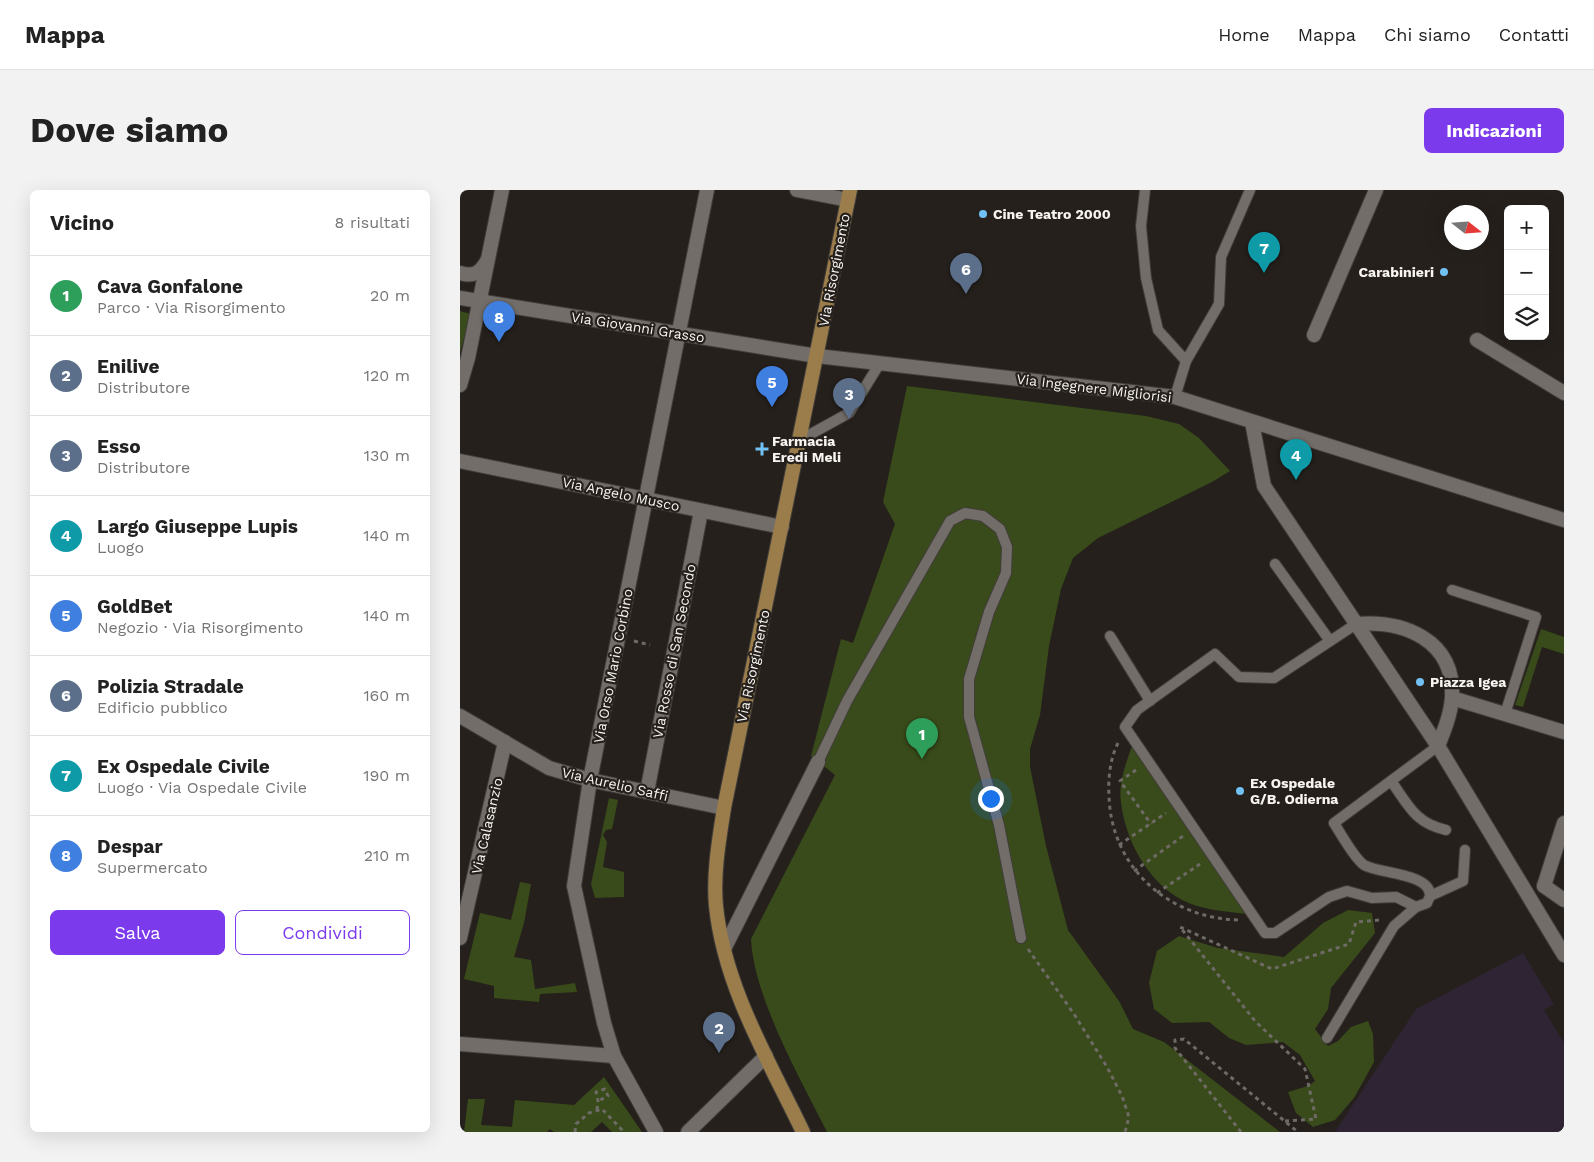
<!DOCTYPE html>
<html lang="it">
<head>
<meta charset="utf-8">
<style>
  body { margin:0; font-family:"Work Sans",sans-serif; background:#f2f2f2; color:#222 }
  .controls { position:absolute; right:15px; top:15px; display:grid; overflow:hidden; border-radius:8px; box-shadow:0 5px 20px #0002 }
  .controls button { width:45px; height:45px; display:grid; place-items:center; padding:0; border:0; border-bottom:1px solid #e0e0e0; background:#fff; color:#222; font:25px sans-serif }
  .compass { position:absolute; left:984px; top:15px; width:45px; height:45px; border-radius:50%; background:#fff; box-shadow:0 5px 20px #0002; rotate:107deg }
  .you { position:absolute; left:530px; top:608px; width:18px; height:18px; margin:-12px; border:4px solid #fff; border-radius:50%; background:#1a73e8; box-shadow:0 0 0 8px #1a73e833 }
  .badge { display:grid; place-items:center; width:32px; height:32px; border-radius:50%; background:#7c3aed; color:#fff; font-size:16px; font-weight:700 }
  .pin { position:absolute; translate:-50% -41px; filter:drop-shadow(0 1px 2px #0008) }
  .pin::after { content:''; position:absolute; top:26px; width:18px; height:15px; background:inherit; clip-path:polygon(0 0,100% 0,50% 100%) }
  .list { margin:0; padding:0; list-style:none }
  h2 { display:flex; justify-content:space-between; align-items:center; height:65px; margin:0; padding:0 20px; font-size:21px }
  h2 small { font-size:16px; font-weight:400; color:#767676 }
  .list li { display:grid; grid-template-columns:32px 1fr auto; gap:15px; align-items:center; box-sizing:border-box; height:80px; padding:0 20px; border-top:1px solid #e0e0e0 }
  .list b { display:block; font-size:19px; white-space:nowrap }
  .list p { margin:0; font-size:16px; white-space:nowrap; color:#767676 }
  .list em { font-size:16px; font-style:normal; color:#767676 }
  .actions { display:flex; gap:10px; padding:15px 20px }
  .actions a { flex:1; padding:11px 0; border:1px solid #7c3aed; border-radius:8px; text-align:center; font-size:18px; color:#7c3aed }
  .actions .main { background:#7c3aed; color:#fff }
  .icon { flex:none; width:28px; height:28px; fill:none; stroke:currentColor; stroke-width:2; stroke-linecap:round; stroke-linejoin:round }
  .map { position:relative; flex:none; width:1104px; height:942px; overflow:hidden; border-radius:8px }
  header { display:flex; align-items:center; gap:30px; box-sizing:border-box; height:70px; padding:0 25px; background:#fff; border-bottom:1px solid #e0e0e0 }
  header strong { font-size:24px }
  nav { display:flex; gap:28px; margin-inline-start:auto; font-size:18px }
  .intro { display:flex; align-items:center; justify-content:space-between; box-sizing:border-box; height:120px; padding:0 30px }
  h1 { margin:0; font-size:35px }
  .button { padding:12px 22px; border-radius:8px; background:#7c3aed; color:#fff; font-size:18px; font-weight:700 }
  main { display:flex; gap:30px; padding:0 30px }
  aside { flex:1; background:#fff; border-radius:8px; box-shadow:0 5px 20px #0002 }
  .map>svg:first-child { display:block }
</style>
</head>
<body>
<header>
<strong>Mappa</strong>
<nav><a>Home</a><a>Mappa</a><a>Chi siamo</a><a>Contatti</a></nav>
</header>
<div class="intro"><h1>Dove siamo</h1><a class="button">Indicazioni</a></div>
<main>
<aside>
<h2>Vicino<small>8 risultati</small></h2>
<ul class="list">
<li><span class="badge" style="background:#2e9e5b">1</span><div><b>Cava Gonfalone</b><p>Parco · Via Risorgimento</p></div><em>20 m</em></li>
<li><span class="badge" style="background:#5c6f8a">2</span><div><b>Enilive</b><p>Distributore</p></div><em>120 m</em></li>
<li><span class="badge" style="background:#5c6f8a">3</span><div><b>Esso</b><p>Distributore</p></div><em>130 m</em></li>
<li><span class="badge" style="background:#0f9aa8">4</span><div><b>Largo Giuseppe Lupis</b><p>Luogo</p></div><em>140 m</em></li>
<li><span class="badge" style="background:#3f7fe0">5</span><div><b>GoldBet</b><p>Negozio · Via Risorgimento</p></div><em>140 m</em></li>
<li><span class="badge" style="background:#5c6f8a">6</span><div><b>Polizia Stradale</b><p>Edificio pubblico</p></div><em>160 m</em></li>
<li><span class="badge" style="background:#0f9aa8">7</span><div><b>Ex Ospedale Civile</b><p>Luogo · Via Ospedale Civile</p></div><em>190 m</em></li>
<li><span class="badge" style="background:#3f7fe0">8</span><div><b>Despar</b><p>Supermercato</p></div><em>210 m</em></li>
</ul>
<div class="actions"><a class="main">Salva</a><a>Condividi</a></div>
</aside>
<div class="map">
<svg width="1104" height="942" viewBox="0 0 1104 942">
  <rect width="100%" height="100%" fill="#25201c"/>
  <polygon fill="#2e2433" points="1063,763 1094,814 1084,820 1104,853 1104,942 875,942 956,819"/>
  <g fill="#394b1a">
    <polygon points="0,121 11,124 0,162"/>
    <path d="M447 196 686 226 719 234 739 248 770 281 752 292 638 348 613 368 601 399 589 456 580 525 570 559V577L586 656 608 740 659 811 673 839 704 852 820 942H367C340 888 294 808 291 749L375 585 351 566 381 449 393 453 435 334 423 312Z"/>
    <polygon points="1081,439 1104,447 1104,464 1082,457 1063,517 1055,515"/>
    <path d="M672 556 786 724C765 721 741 720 722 710 688 692 665 650 661 612 658 593 666 573 672 556Z"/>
    <polygon points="149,608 158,610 152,639 146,640 143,645 147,652 143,677 164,682 164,707 135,708 131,694"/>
    <polygon points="60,692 71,694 64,733 54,767 71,770 75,799 115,793 117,802 80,804 79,812 34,808 34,796 4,789 20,723 51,730"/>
    <polygon points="888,720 912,723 915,743 871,798 868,819 855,839 868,856 878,851 891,837 908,831 913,844 914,872 894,908 875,930 853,937 836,923 828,902 848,896 855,891 840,865 823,852 786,855 769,848 749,832 712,833 694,819 689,793 697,761 719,746 758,758 824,767 863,733"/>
    <polygon points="144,887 182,942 152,942 142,932 131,942 94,942 90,939 87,942 4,942 8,909 25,909 21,935 52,937 55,910 114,915"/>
  </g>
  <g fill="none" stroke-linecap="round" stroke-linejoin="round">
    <g stroke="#413d3a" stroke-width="12">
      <g id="service">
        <polyline points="685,0 681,36 686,88 698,140 726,171 715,207"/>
        <polyline points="726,171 759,114 761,67 790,0"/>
        <polyline points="340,250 389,223 420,173"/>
        <polyline points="815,374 870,451"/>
        <polyline points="992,400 1076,427 1045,524"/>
        <polyline points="896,434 814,488 779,487 755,464 677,520 665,537 805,743 815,743 869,707 887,701 912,708 936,707 956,717 967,713 970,706"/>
        <polyline points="650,446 690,511"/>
        <path d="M978 556 874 633C881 644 894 668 904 675 919 684 971 683 970 706L1003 691 1005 660"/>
        <polyline points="358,572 387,511 490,331 505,323 523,326 540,339 547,357 546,383 529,422 509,489 509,527 539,635 561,748"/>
        <path d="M931 591C949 616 955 633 986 640"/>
        <polyline points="867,848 934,736 956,717"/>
      </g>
    </g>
    <g stroke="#413d3a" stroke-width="16">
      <g id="minor">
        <polyline points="337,0 388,10"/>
        <path d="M0 83C14 87 20 83 27 71"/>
        <polyline points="0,108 357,166"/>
        <polyline points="854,145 916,0"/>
        <polyline points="1017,150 1104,203"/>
        <polyline points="0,195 8,168 42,0"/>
        <polyline points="792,232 804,296 978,556 1104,765"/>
        <polyline points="0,271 322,337"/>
        <path d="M896 434C944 430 995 450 992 507 991 524 984 541 978 556"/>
        <polyline points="992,508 1104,542"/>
        <polyline points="0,526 89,578 130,590 264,618"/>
        <polyline points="187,602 241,321"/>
        <polyline points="1084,696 1104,633"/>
        <polyline points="1084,696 1104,710"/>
        <polyline points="0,748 45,552"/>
        <polyline points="264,759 358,572"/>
        <polyline points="0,854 154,866"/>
        <polyline points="196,942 154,866 144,833 114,696 130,590 247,0"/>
        <polyline points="228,942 306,866"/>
      </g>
    </g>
    <g stroke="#413d3a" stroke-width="16">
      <polyline id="tertiary" points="357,166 715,207 1104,330"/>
    </g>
    <g stroke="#413d3a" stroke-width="16">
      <path id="secondary" d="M343 942C309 871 264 796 256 716 253 684 259 650 264 618L390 0"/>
    </g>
    <g stroke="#6e6a66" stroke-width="3" stroke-dasharray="4 4" stroke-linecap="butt">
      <polyline points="174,451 190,455"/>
      <path d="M658 553C650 569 648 588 649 606 651 677 708 728 778 730"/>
      <polyline points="676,580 660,591 691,634"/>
      <polyline points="659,655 706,623"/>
      <polyline points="674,681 723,646"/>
      <polyline points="697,703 740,674"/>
      <polyline points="568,759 614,824 647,877 662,906 669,927 665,942"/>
      <polyline points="137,920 138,911 136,902 145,899 148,906 138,911"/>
      <polyline points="825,931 856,929 845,879 795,831 720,737 812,779 889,754 896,732 920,730"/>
      <polyline points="115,942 116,934 129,923 142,919 164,942"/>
      <polyline points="781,942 715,858 715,850 724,849 838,942"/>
    </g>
    <use href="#service" stroke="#726d68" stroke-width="10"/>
    <use href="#minor" stroke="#726d68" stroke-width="14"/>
    <use href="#tertiary" stroke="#726d68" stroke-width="14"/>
    <use href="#secondary" stroke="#9a7d4a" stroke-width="14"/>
  </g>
  <g fill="#72c1f5" stroke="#25201c" stroke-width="2">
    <circle cx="523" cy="24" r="5"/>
    <circle cx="984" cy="82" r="5"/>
    <path d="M299.5 251.5h5v5h5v5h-5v5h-5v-5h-5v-5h5z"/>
    <circle cx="960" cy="492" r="5"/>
    <circle cx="780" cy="601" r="5"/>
  </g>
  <g text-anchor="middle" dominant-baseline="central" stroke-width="4.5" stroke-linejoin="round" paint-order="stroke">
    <g font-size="14" font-weight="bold" fill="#f7f4f1" stroke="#25201c" text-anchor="start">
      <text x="533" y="24">Cine Teatro 2000</text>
      <text x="974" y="82" text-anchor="end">Carabinieri</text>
      <text x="312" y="251">Farmacia<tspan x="312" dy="16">Eredi Meli</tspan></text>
      <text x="970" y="492">Piazza Igea</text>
      <text x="790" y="593">Ex Ospedale<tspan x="790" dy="16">G/B. Odierna</tspan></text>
    </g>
    <g font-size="14" fill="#f7f4f1" stroke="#25201c">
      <text transform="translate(374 80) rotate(-79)">Via Risorgimento</text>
      <text transform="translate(178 137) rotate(9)">Via Giovanni Grasso</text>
      <text transform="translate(634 198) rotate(7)">Via Ingegnere Migliorisi</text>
      <text transform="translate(161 304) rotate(12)">Via Angelo Musco</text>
      <text transform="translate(214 461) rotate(-79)">Via Rosso di San Secondo</text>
      <text transform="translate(153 476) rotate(-79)">Via Orso Mario Corbino</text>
      <text transform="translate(293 476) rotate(-78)">Via Risorgimento</text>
      <text transform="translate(155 594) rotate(13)">Via Aurelio Saffi</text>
      <text transform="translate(27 636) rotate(-77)">Via Calasanzio</text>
    </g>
  </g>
</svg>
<div class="controls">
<button>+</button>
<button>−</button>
<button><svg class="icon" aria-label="layers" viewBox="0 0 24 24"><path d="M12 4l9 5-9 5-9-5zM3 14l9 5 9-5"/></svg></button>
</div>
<svg class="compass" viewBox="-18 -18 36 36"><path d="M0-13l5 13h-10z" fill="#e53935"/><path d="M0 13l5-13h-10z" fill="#767676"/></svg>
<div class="you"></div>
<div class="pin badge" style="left:462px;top:569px;background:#2e9e5b">1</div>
<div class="pin badge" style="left:259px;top:863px;background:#5c6f8a">2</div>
<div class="pin badge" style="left:389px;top:229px;background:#5c6f8a">3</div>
<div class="pin badge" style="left:836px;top:290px;background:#0f9aa8">4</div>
<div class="pin badge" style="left:312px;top:217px;background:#3f7fe0">5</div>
<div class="pin badge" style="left:506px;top:104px;background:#5c6f8a">6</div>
<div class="pin badge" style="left:804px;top:83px;background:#0f9aa8">7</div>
<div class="pin badge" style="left:39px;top:152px;background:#3f7fe0">8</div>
</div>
</main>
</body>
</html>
